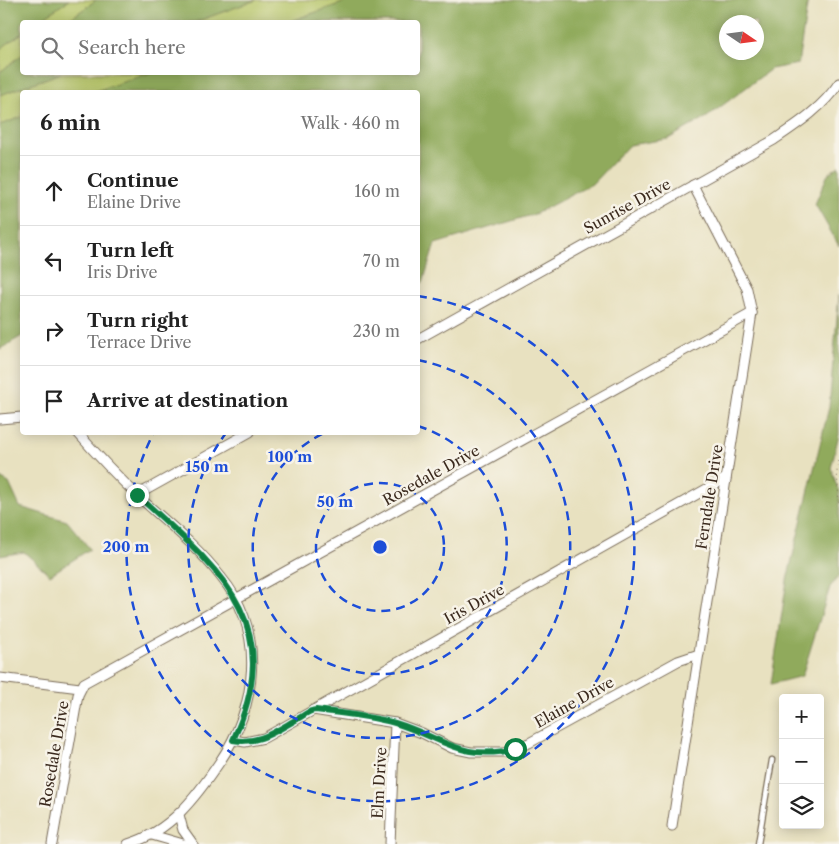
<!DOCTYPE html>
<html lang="en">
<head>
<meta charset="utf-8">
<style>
  body { margin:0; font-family:"Libre Caslon Text",serif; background:#f6f6f6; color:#222 }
  .controls { position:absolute; right:15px; bottom:15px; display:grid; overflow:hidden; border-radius:5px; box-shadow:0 2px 12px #0003 }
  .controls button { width:45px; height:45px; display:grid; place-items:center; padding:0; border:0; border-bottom:1px solid #e0e0e0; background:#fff; color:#222; font:25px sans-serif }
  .compass { position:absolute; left:719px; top:15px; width:45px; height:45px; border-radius:50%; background:#fff; box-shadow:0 2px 12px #0003; rotate:103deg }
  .stop { position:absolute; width:15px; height:15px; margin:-11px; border:4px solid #0b8043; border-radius:50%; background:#fff }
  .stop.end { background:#0b8043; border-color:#fff; box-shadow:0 1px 5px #0008 }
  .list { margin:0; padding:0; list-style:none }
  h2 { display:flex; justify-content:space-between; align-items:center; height:65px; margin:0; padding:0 20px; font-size:21px }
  h2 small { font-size:16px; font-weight:400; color:#767676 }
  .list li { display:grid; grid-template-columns:32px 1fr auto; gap:15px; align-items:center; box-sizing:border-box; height:70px; padding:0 20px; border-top:1px solid #e0e0e0 }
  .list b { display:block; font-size:19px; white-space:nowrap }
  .list p { margin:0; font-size:16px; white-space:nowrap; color:#767676 }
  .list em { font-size:16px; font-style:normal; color:#767676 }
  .icon { flex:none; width:28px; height:28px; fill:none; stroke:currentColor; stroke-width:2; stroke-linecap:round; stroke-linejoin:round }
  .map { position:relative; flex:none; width:839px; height:844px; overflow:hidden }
  .search { position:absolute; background:#fff; box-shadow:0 2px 12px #0003; left:20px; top:20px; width:400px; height:55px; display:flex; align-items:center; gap:12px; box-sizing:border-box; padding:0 18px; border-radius:5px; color:#767676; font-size:19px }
  .panel { position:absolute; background:#fff; box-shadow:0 2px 12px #0003; left:20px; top:90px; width:400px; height:345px; border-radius:5px }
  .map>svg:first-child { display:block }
</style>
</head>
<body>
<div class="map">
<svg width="839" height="844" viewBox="0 0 839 844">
  <rect width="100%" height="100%" fill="#f7f3e8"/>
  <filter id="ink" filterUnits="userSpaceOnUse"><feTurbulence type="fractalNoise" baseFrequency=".02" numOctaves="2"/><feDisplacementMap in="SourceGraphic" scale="10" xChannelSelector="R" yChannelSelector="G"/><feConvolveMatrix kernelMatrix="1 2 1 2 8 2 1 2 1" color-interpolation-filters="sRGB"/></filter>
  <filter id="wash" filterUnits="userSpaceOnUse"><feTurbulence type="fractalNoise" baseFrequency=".0096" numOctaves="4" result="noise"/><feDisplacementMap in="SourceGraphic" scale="20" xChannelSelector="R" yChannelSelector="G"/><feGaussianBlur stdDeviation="1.12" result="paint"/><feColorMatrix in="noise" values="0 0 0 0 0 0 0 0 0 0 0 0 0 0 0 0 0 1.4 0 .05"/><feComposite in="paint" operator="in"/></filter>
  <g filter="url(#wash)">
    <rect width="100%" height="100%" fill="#e8e1c0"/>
    <g fill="#b6c567" stroke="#787842">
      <polygon points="69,0 96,0 66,22 37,22"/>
      <polygon points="256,0 351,0 288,22 195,22"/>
      <polygon points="22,33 22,55 0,72 0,49"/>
      <polygon points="61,73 150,73 93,92 22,92 22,117 0,125 0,95"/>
    </g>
    <g fill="#90aa5c" stroke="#666a3d" fill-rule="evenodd">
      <polygon points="0,0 69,0 37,22 22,22 22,33 0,49"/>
      <polygon points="96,0 256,0 195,22 66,22"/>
      <path d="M351 0H808L798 64 771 69 707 117 668 139 629 145 592 184 535 214 435 244 423 282 418 287V92H93L150 73 418 72V22H288ZM726 22H756V52H726Z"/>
      <polygon points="22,55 22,72 61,73 0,95 0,72"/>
      <polygon points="22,117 22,336 0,349 0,125"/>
      <polygon points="839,166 839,246 815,204 828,174"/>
      <polygon points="839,295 839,434 831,468 839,492 839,576 830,587 802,676 771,684 787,580 829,407"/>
      <polygon points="0,478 9,483 20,507 67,521 90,549 50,575 24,552 0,556"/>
    </g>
  </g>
  <g filter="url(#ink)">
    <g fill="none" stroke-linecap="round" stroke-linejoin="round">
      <g stroke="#786a57" stroke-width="7">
        <polyline id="lane" points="758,844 772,760"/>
      </g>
      <g stroke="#786a57" stroke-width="11">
        <g id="street">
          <path d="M418 339 774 140C799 123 822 108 839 83"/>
          <polyline points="0,419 22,417"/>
          <path d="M77 432C97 455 118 477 140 498 168 523 198 547 221 577 267 632 257 707 219 763 196 797 170 832 128 844"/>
          <polyline points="137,495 250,432"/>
          <polyline points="0,678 80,688"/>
          <polyline points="313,710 395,723 422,733 452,748 471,752 504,752 529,743 678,661 699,654"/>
          <polyline points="233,740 245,742 264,738 726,478"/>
          <polyline points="179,815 183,830 193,844"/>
          <polyline points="672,826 752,313 747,289 693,185"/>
          <polyline points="152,835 183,844"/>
          <polyline points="52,844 78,695 84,683 752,313"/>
          <polyline points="390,844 395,723"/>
        </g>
      </g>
      <polyline stroke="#786a57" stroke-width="1" stroke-dasharray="1 4" stroke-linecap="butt" points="839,461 837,470 839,504"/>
      <use href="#lane" stroke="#fff" stroke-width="4.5"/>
      <use href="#street" stroke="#fff" stroke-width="9"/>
    </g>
  </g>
  <g fill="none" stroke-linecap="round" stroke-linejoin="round" filter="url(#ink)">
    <path stroke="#0b8043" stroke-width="6" d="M137 495C217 568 289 622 233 740 259 745 277 730 299 718 304 715 310 710 316 710 342 713 370 716 395 723 442 737 461 762 515 749"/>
  </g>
  <g fill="none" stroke="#1d4ed8" stroke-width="2.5" stroke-dasharray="9 6">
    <circle cx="380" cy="547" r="64"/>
    <path d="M418 426A127 127 0 1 1 324 433"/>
    <path d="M418 360A191 191 0 1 1 226 433"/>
    <path d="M418 296A254 254 0 1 1 153 434"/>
  </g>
  <g text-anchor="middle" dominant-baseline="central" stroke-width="5" stroke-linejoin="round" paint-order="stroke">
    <g font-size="15" fill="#3b2a1e" stroke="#f7f3e8">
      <text transform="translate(627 206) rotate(-29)">Sunrise Drive</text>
      <text transform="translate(431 475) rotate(-29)">Rosedale Drive</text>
      <text transform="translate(709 497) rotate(-81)">Ferndale Drive</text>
      <text transform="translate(474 604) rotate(-29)">Iris Drive</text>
      <text transform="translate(574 702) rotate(-29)">Elaine Drive</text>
      <text transform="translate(54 754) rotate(-80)">Rosedale Drive</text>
      <text transform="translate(379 783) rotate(-87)">Elm Drive</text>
    </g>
  </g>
  <circle cx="380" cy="547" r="8" fill="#1d4ed8" stroke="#f7f3e8" stroke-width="2.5"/>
  <g font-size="15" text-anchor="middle" font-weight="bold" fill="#1d4ed8" stroke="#f7f3e8" stroke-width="5" stroke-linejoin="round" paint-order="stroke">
    <text x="290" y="462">100 m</text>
    <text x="207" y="472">150 m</text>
    <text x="335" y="507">50 m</text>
    <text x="126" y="552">200 m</text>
  </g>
</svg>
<div class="controls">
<button>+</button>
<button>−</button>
<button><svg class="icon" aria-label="layers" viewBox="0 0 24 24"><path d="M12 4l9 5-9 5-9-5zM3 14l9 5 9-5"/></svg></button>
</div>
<svg class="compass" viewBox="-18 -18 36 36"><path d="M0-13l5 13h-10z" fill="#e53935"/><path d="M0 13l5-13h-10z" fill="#767676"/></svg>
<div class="stop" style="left:515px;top:749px"></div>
<div class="stop end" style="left:137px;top:495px"></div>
<div class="search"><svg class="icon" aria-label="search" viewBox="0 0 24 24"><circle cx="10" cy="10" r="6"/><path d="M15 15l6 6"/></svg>Search here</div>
<section class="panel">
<h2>6 min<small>Walk · 460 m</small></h2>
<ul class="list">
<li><svg class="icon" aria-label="ahead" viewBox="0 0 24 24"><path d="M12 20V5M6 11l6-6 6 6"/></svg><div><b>Continue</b><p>Elaine Drive</p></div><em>160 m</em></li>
<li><svg class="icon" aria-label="left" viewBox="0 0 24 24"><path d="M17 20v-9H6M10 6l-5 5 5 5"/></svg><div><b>Turn left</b><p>Iris Drive</p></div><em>70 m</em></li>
<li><svg class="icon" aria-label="right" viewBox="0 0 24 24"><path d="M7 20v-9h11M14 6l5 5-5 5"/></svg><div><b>Turn right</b><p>Terrace Drive</p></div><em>230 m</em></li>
<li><svg class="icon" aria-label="arrive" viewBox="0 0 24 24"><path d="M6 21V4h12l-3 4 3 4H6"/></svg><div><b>Arrive at destination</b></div></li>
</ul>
</section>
</div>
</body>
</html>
